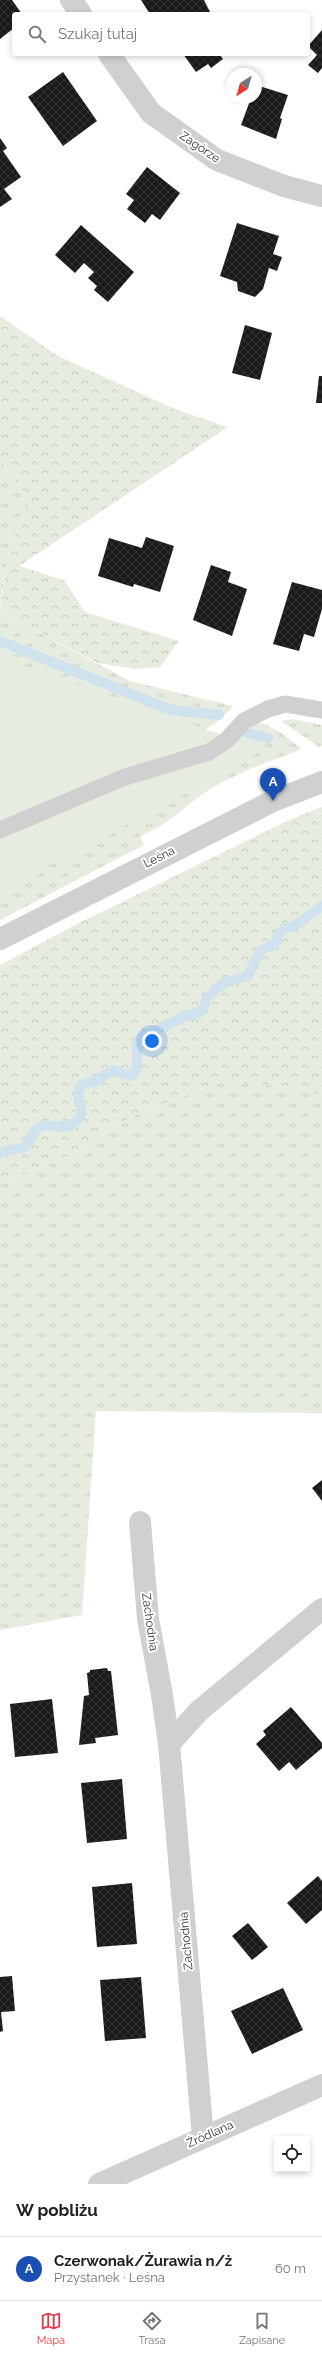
<!DOCTYPE html>
<html lang="pl">
<head>
<meta charset="utf-8">
<style>
  body { margin:0; font-family:Raleway,sans-serif; background:#f2f2f2; color:#202124 }
  .controls { position:absolute; right:12px; bottom:12px; display:grid; overflow:hidden; border-radius:4px; box-shadow:0 2px 6px #0003 }
  .controls button { width:36px; height:36px; display:grid; place-items:center; padding:0; border:0; border-bottom:1px solid #e0e0e0; background:#fff; color:#202124; font:20px sans-serif }
  .compass { position:absolute; left:226px; top:68px; width:36px; height:36px; border-radius:50%; background:#fff; box-shadow:0 2px 6px #0003; rotate:217deg }
  .you { position:absolute; left:152px; top:1041px; width:14px; height:14px; margin:-10px; border:3px solid #fff; border-radius:50%; background:#1a73e8; box-shadow:0 0 0 6px #1a73e833 }
  .badge { display:grid; place-items:center; width:26px; height:26px; border-radius:50%; background:#e63946; color:#fff; font-size:13px; font-weight:700 }
  .pin { position:absolute; translate:-50% -33px; filter:drop-shadow(0 1px 2px #0008) }
  .pin::after { content:''; position:absolute; top:21px; width:14px; height:12px; background:inherit; clip-path:polygon(0 0,100% 0,50% 100%) }
  .list { margin:0; padding:0; list-style:none }
  h2 { display:flex; justify-content:space-between; align-items:center; height:52px; margin:0; padding:0 16px; font-size:17px }
  h2 small { font-size:13px; font-weight:400; color:#757577 }
  .list li { display:grid; grid-template-columns:26px 1fr auto; gap:12px; align-items:center; box-sizing:border-box; height:64px; padding:0 16px; border-top:1px solid #e0e0e0 }
  .list b { display:block; font-size:15px; white-space:nowrap }
  .list p { margin:0; font-size:13px; white-space:nowrap; color:#757577 }
  .list em { font-size:13px; font-style:normal; color:#757577 }
  .icon { flex:none; width:22px; height:22px; fill:none; stroke:currentColor; stroke-width:2; stroke-linecap:round; stroke-linejoin:round }
  .map { position:relative; flex:none; width:322px; height:2184px; overflow:hidden }
  .search { position:absolute; background:#fff; box-shadow:0 2px 6px #0003; left:12px; right:12px; top:12px; height:44px; display:flex; align-items:center; gap:10px; box-sizing:border-box; padding:0 14px; border-radius:4px; color:#757577; font-size:15px }
  .sheet { height:116px; background:#fff }
  nav { display:flex; justify-content:space-around; align-items:center; box-sizing:border-box; height:56px; border-top:1px solid #e0e0e0; background:#fff; font-size:11px; color:#757577 }
  nav a { display:grid; justify-items:center; gap:2px }
  nav .on { color:#e63946 }
  .map>svg:first-child { display:block }
</style>
</head>
<body>
<div class="map">
<svg width="322" height="2184" viewBox="0 0 322 2184">
  <defs>
    <pattern id="grass-tufts" width="24" height="20" patternUnits="userSpaceOnUse"><rect width="24" height="20" fill="#e6ecdf"/><path d="M3 7l-1-3M5 7V3M7 7l1-3M15 17l-1-3M17 17v-4M19 17l1-3" fill="none" stroke="#c6cbc0"/></pattern>
    <pattern id="forest-crowns" width="20" height="18" patternUnits="userSpaceOnUse"><rect width="20" height="18" fill="#e6ecdf"/><path d="M2 6a3 3 0 1 1 6 0M12 15a3 3 0 1 1 6 0" fill="none" stroke="#c6cbc0"/></pattern>
    <pattern id="building-cross-hatch" width="8" height="8" patternUnits="userSpaceOnUse"><rect width="8" height="8" fill="#1a1a1a"/><path d="M0 0l8 8M0 8l8-8" fill="none" stroke="#333"/></pattern>
  </defs>
  <rect width="100%" height="100%" fill="#fff"/>
  <g fill="url(#grass-tufts)">
    <polygon points="0,460 30,501 10,545 0,605"/>
    <polygon points="0,609 15,620 130,681 233,706 221,719 203,731 0,749"/>
    <polygon points="293,719 322,725 322,746 319,747 281,721"/>
    <path d="M262 723 280 732 302 749C271 761 237 772 209 790 185 805 167 826 140 836L144 845 0 920V869L255 724Z"/>
    <polygon points="220,1082 299,1087 322,1096 322,1413 96,1411 82,1615 0,1630 0,1184 59,1160 135,1115"/>
  </g>
  <g fill="url(#forest-crowns)">
    <polygon points="0,316 58,356 175,409 228,427 19,566 64,580 85,612 179,641 160,667 135,669 98,663 15,620 0,609 10,545 30,501 0,460"/>
    <polygon points="322,807 322,1096 299,1087 220,1082 135,1115 59,1160 0,1184 0,965 73,926 287,821"/>
  </g>
  <polygon fill="#e6ecdf" points="0,657 262,749 193,790 0,891"/>
  <g fill="none" stroke-linecap="round" stroke-linejoin="round">
    <g stroke="#cfe2ee" stroke-width="10">
      <polyline points="0,641 171,710 219,715"/>
      <polyline points="247,733 268,738"/>
      <path d="M0 1154C7 1148 16 1151 24 1147 31 1143 31 1132 39 1127 51 1120 71 1138 82 1112 79 1102 76 1094 82 1085L96 1081 113 1070 130 1076 134 1074 137 1067V1045L142 1037 185 1016 199 1013 204 1008 206 999 217 988 226 982 248 976 258 954 263 949 275 944 278 935 284 929 296 925 322 906"/>
    </g>
  </g>
  <g fill="url(#building-cross-hatch)">
    <polygon points="0,0 12,0 22,14 14,14 14,28 0,39"/>
    <polygon points="141,0 204,0 211,14 150,14"/>
    <polygon points="322,30 322,68 318,73 308,65 317,55 308,46"/>
    <polygon points="183,54 222,54 220,55 223,59 211,68 208,64 196,72"/>
    <polygon points="63,72 97,121 63,146 28,97"/>
    <polygon points="256,85 288,95 280,118 282,119 276,139 241,125 251,98 256,98"/>
    <polygon points="0,138 7,148 3,151 21,177 4,189 12,199 0,207"/>
    <polygon points="147,167 180,193 160,220 152,214 145,223 127,209 134,200 126,194"/>
    <polygon points="237,223 279,236 273,254 282,257 277,271 269,268 263,289 255,297 238,291 237,282 220,276"/>
    <polygon points="81,225 134,272 108,302 94,290 97,286 88,278 94,272 84,263 75,273 55,255"/>
    <polygon points="245,325 272,333 260,380 232,373"/>
    <polygon points="319,376 322,376 322,403 316,403"/>
    <polygon points="146,537 174,546 160,592 134,584 133,587 98,576 109,538 142,548"/>
    <polygon points="211,565 231,572 228,582 247,589 232,636 193,620"/>
    <polygon points="292,582 322,590 322,609 314,637 304,634 299,651 273,644"/>
    <polygon points="322,1480 322,1501 312,1488"/>
    <polygon points="107,1668 108,1671 111,1671 118,1735 95,1738 96,1743 79,1745 84,1696 89,1695 87,1673 90,1672 90,1670"/>
    <polygon points="52,1699 58,1753 15,1757 10,1704"/>
    <polygon points="291,1707 322,1743 322,1748 296,1770 289,1762 279,1771 256,1744 266,1735 263,1731"/>
    <polygon points="122,1779 127,1839 87,1843 81,1783"/>
    <polygon points="318,1876 322,1881 322,1910 306,1924 287,1903"/>
    <polygon points="132,1883 137,1944 97,1947 92,1887"/>
    <polygon points="248,1923 268,1947 252,1960 232,1936"/>
    <polygon points="12,1976 15,2011 1,2012 3,2031 0,2032 0,1977"/>
    <polygon points="141,1977 146,2038 105,2041 100,1980"/>
    <polygon points="283,1988 303,2030 252,2054 231,2011"/>
  </g>
  <g fill="none" stroke-linecap="round" stroke-linejoin="round">
    <polyline stroke="#d0d0d0" stroke-width="17" points="0,830 125,777 209,752 227,740 244,721 268,709 285,704 322,710"/>
    <g stroke="#d0d0d0" stroke-width="22">
      <polyline points="71,0 81,14"/>
      <polyline points="109,54 151,113 217,160 284,186 322,196"/>
      <polyline points="0,939 273,801 322,782"/>
      <polyline points="140,1522 148,1619 162,1695 169,1744"/>
      <polyline points="203,2137 169,1744 199,1711 322,1609"/>
      <polyline points="99,2184 322,2085"/>
    </g>
  </g>
  <g text-anchor="middle" dominant-baseline="central" stroke-width="4" stroke-linejoin="round" paint-order="stroke">
    <g font-size="12" fill="#333" stroke="#fff">
      <text transform="translate(200 147) rotate(34)">Zagórze</text>
      <text transform="translate(159 857) rotate(-27)">Leśna</text>
      <text transform="translate(150 1622) rotate(82)">Zachodnia</text>
      <text transform="translate(186 1941) rotate(-95)">Zachodnia</text>
      <text transform="translate(210 2134) rotate(-24)">Źródlana</text>
    </g>
  </g>
</svg>
<div class="controls">
<button><svg class="icon" aria-label="locate" viewBox="0 0 24 24"><circle cx="12" cy="12" r="6"/><path d="M12 2v4M12 18v4M2 12h4M18 12h4"/></svg></button>
</div>
<svg class="compass" viewBox="-18 -18 36 36"><path d="M0-13l5 13h-10z" fill="#e53935"/><path d="M0 13l5-13h-10z" fill="#757577"/></svg>
<div class="you"></div>
<div class="pin badge" style="left:273px;top:801px;background:#1a4fb4">A</div>
<div class="search"><svg class="icon" aria-label="search" viewBox="0 0 24 24"><circle cx="10" cy="10" r="6"/><path d="M15 15l6 6"/></svg>Szukaj tutaj</div>
</div>
<section class="sheet">
<h2>W pobliżu<small></small></h2>
<ul class="list">
<li><span class="badge" style="background:#1a4fb4">A</span><div><b>Czerwonak/Żurawia n/ż</b><p>Przystanek · Leśna</p></div><em>60 m</em></li>
</ul>
</section>
<nav>
<a class="on"><svg class="icon" aria-label="map" viewBox="0 0 24 24"><path d="M3 6l6-2 6 2 6-2v14l-6 2-6-2-6 2zM9 4v14M15 6v14"/></svg>Mapa</a>
<a><svg class="icon" aria-label="directions" viewBox="0 0 24 24"><path d="M12 3l9 9-9 9-9-9zM9 14v-3h6M13 9l2 2-2 2"/></svg>Trasa</a>
<a><svg class="icon" aria-label="saved" viewBox="0 0 24 24"><path d="M7 4h10v16l-5-4-5 4z"/></svg>Zapisane</a>
</nav>
</body>
</html>
